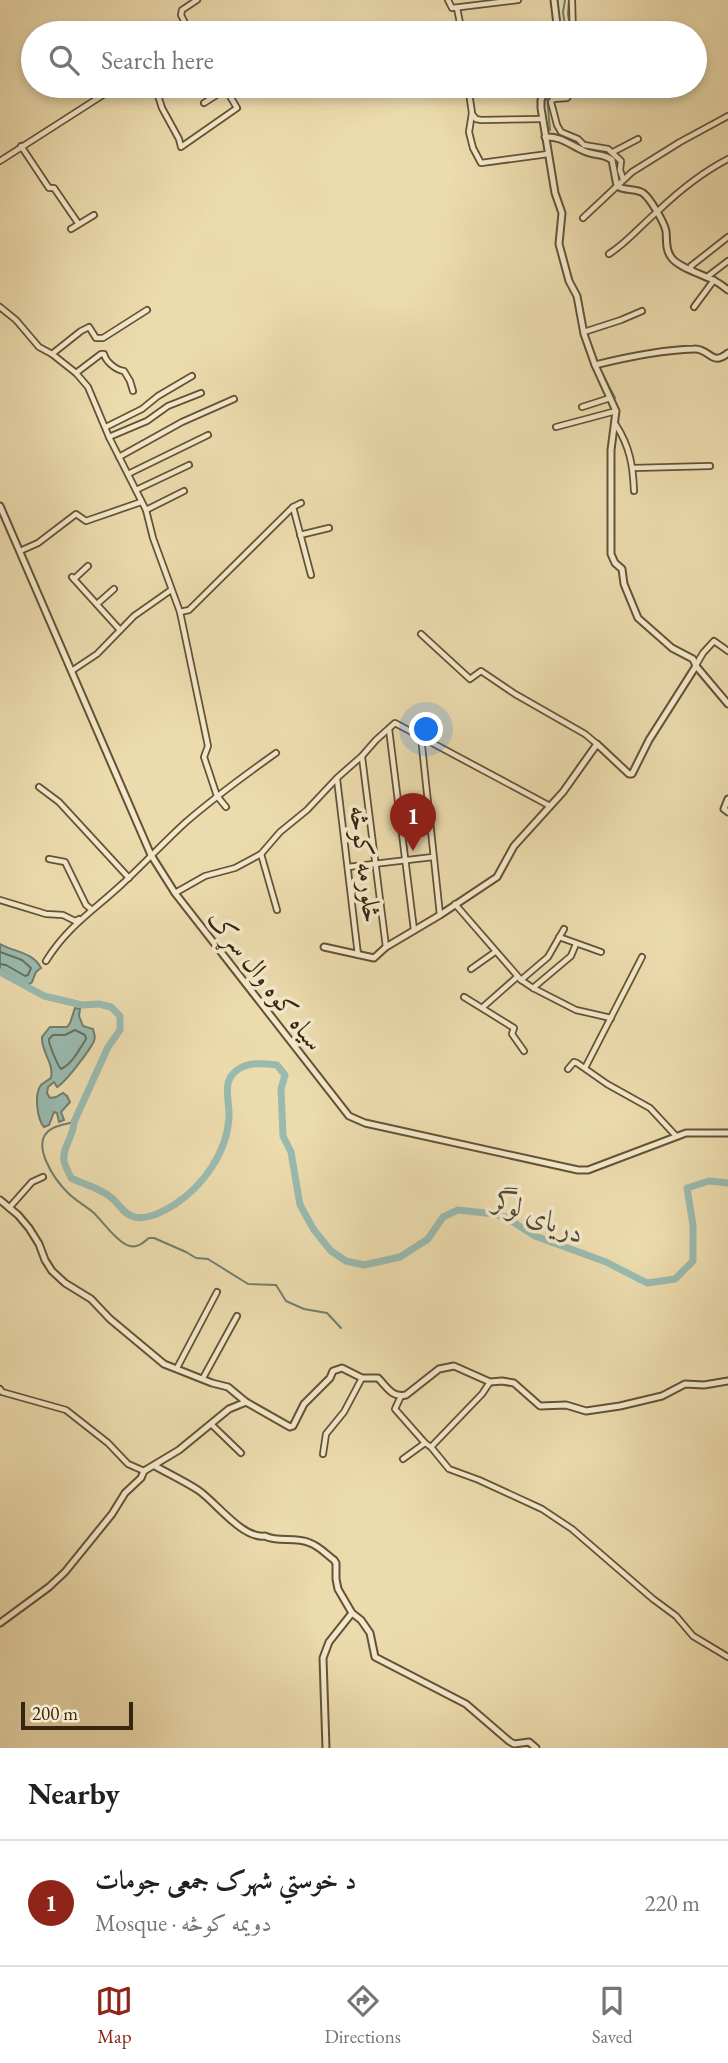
<!DOCTYPE html>
<html lang="en">
<head>
<meta charset="utf-8">
<style>
  body { margin:0; font-family:"EB Garamond",Amiri,serif; background:#f6f6f6; color:#202124 }
  .scale { position:absolute; left:21px; bottom:18px; width:112px; box-sizing:border-box; padding-left:7px; border:4px solid #36250f; border-top:0; font-size:19px; line-height:24px; white-space:nowrap; color:#36250f; -webkit-text-stroke:5px #f3e8ca; paint-order:stroke }
  .you { position:absolute; left:427px; top:730px; width:24px; height:24px; margin:-18px; border:5px solid #fff; border-radius:50%; background:#1a73e8; box-shadow:0 0 0 10px #1a73e833 }
  .badge { display:grid; place-items:center; width:46px; height:46px; border-radius:50%; background:#8f2418; color:#fff; font-size:23px; font-weight:700 }
  .pin { position:absolute; translate:-50% -58px; filter:drop-shadow(0 2px 4px #0008) }
  .pin::after { content:''; position:absolute; top:37px; width:24px; height:21px; background:inherit; clip-path:polygon(0 0,100% 0,50% 100%) }
  .list { margin:0; padding:0; list-style:none }
  h2 { display:flex; justify-content:space-between; align-items:center; height:91px; margin:0; padding:0 28px; font-size:30px }
  h2 small { font-size:23px; font-weight:400; color:#757577 }
  .list li { display:grid; grid-template-columns:46px 1fr auto; gap:21px; align-items:center; box-sizing:border-box; height:126px; padding:0 28px; border-top:2px solid #e0e0e0 }
  .list b { display:block; font-size:26px; white-space:nowrap }
  .list p { margin:0; font-size:23px; white-space:nowrap; color:#757577 }
  .list em { font-size:23px; font-style:normal; color:#757577 }
  .icon { flex:none; width:38px; height:38px; fill:none; stroke:currentColor; stroke-width:2; stroke-linecap:round; stroke-linejoin:round }
  .map { position:relative; flex:none; width:728px; height:1748px; overflow:hidden }
  .search { position:absolute; background:#fff; box-shadow:0 4px 10px #0003; left:21px; right:21px; top:21px; height:77px; display:flex; align-items:center; gap:18px; box-sizing:border-box; padding:0 24px; border-radius:38px; color:#757577; font-size:26px }
  .sheet { height:217px; background:#fff }
  nav { display:flex; justify-content:space-around; align-items:center; box-sizing:border-box; height:98px; border-top:2px solid #e0e0e0; background:#fff; font-size:19px; color:#757577 }
  nav a { display:grid; justify-items:center; gap:4px }
  nav .on { color:#8f2418 }
  .map>svg:first-child { display:block }
</style>
</head>
<body>
<div class="map">
<svg width="728" height="1748" viewBox="0 0 728 1748">
  <rect width="100%" height="100%" fill="#ecdbad"/>
  <filter id="stains"><feTurbulence type="fractalNoise" baseFrequency=".00286" numOctaves="4"/><feColorMatrix values="0 0 0 0 .2 0 0 0 0 .09 0 0 0 0 .02 0 0 0 .5 -.17"/></filter>
  <radialGradient id="worn" r=".72"><stop offset=".6" stop-color="#630" stop-opacity="0"/><stop offset="1" stop-color="#630" stop-opacity=".3"/></radialGradient>
  <g fill="#99baaf" stroke="#717e6f" stroke-width="2">
    <path d="M0 944C14 952 33 952 41 968L36 972 32 982 28 985 0 969Z"/>
    <path d="M75 1008 80 1009 79 1016 83 1026 93 1029C94 1034 96 1036 94 1041 90 1050 65 1083 57 1087L54 1082 48 1087 47 1093 50 1098 56 1097 63 1093 67 1096 70 1102 61 1112 64 1120 59 1122 57 1113 54 1112 49 1125 44 1127C37 1119 34 1094 41 1085 43 1083 48 1080 51 1078 54 1062 41 1052 42 1037L50 1027H67L70 1023Z"/>
  </g>
  <g fill="none" stroke-linecap="round" stroke-linejoin="round">
    <g stroke="#68705f" stroke-width="2">
      <polyline points="0,952 22,960 31,968 28,975 25,976 6,965 0,964"/>
      <path d="M75 1030 85 1035 86 1039C79 1050 72 1064 61 1069 58 1066 48 1043 49 1039L53 1035H65Z"/>
    </g>
    <g stroke="#717e6f" stroke-width="2">
      <polyline points="565,0 563,12 566,33"/>
      <polyline points="569,0 568,14 571,33"/>
      <polyline points="558,96 565,94 564,86"/>
      <polyline points="550,130 547,97 554,86"/>
      <polyline points="573,139 586,148 596,149"/>
      <polyline points="587,334 597,362"/>
      <polyline points="599,367 615,398"/>
      <path d="M74 1122C67 1124 59 1125 53 1128 27 1141 55 1180 68 1193 76 1201 86 1206 94 1213 103 1222 119 1244 130 1246 138 1248 144 1242 149 1238H154L186 1252 196 1258 208 1259 248 1284 276 1285 286 1301 304 1309 327 1313 341 1328"/>
    </g>
    <path stroke="#99baaf" stroke-width="7" d="M0 972 44 996 82 1005 99 1004 111 1007 120 1016V1030L108 1047 74 1122C74 1136 62 1147 64 1161 65 1166 69 1173 71 1178 85 1185 103 1189 114 1200 120 1206 124 1214 134 1217 148 1220 162 1212 174 1205 203 1186 227 1153 229 1117 230 1104 223 1086 232 1075 243 1061 261 1063 277 1065L285 1075 281 1089 283 1136 291 1152 300 1205 314 1230 331 1251 346 1261 364 1265 400 1257 428 1239 443 1217 458 1210 494 1214 505 1217 535 1236 606 1262 647 1283 675 1279 693 1261V1225L687 1188 709 1181 728 1183"/>
    <g stroke="#645236" stroke-width="8">
      <g id="minor">
        <polyline points="448,0 452,8 518,0"/>
        <polyline points="572,0 573,33"/>
        <polyline points="457,8 462,33"/>
        <polyline points="190,33 181,15 182,10 197,0"/>
        <polyline points="155,86 162,108 179,139 181,147 237,108 224,86"/>
        <polyline points="468,86 472,113 469,132 473,148 481,163 548,154"/>
        <polyline points="568,86 569,95 567,98 553,99 551,102 557,125 561,132 578,139 584,145 608,149 621,161 620,170 623,179"/>
        <polyline points="204,103 226,89"/>
        <polyline points="472,114 476,119 481,120 542,119"/>
        <polyline points="21,146 49,188 54,188 78,223"/>
        <polyline points="613,152 638,139"/>
        <polyline points="0,161 117,86"/>
        <polyline points="583,218 632,172 680,142 728,116"/>
        <polyline points="71,229 94,215"/>
        <path d="M609 254C628 242 641 225 658 211 680 190 701 173 728 159"/>
        <polyline points="691,269 691,266 728,237"/>
        <polyline points="707,277 728,261"/>
        <polyline points="0,307 16,320 39,347 52,354 76,373 88,387 109,437 146,510 153,538 180,612 189,610 293,507 301,503"/>
        <polyline points="694,307 714,280"/>
        <polyline points="584,332 621,320 642,311"/>
        <polyline points="52,354 81,331 89,327 96,338 103,338 147,310"/>
        <path d="M76 373 101 354H104C106 362 116 370 124 371L130 381 133 391"/>
        <polyline points="582,407 610,398"/>
        <path d="M616 425C630 447 633 466 634 491"/>
        <polyline points="106,427 142,409 158,396 192,376"/>
        <polyline points="556,427 616,411"/>
        <polyline points="109,437 147,421 168,406 201,393"/>
        <polyline points="119,457 182,422 234,399"/>
        <polyline points="633,468 710,466"/>
        <polyline points="128,474 208,435"/>
        <polyline points="136,490 189,465"/>
        <polyline points="293,507 311,575"/>
        <polyline points="146,510 184,491"/>
        <polyline points="300,535 329,528"/>
        <polyline points="20,551 38,543 76,514 86,521 141,502"/>
        <polyline points="72,577 120,630"/>
        <polyline points="74,579 88,566"/>
        <polyline points="97,604 114,589"/>
        <polyline points="180,612 208,746 204,757 217,796 226,807"/>
        <polyline points="421,634 470,679 481,671 515,694 585,734 597,744"/>
        <polyline points="696,665 703,653 714,641 728,651"/>
        <polyline points="73,670 97,654 134,616 171,590"/>
        <polyline points="389,729 414,930"/>
        <polyline points="421,737 440,915"/>
        <polyline points="362,757 386,947"/>
        <polyline points="337,779 358,955"/>
        <polyline points="39,787 59,802 129,878"/>
        <polyline points="261,854 277,910"/>
        <polyline points="49,859 65,862 86,905 91,909"/>
        <polyline points="348,867 433,857"/>
        <polyline points="175,893 205,876 235,868 261,854 280,832 307,810 337,778 362,756 376,740 395,723 550,806"/>
        <polyline points="0,900 46,914 63,915 75,921 79,919"/>
        <polyline points="455,904 521,980 533,988 576,1010 611,1018"/>
        <polyline points="559,937 601,952"/>
        <path d="M46 961C67 927 93 911 121 885 143 865 164 842 186 822 215 797 245 775 276 753"/>
        <polyline points="471,969 495,952"/>
        <polyline points="521,980 548,957 564,929"/>
        <polyline points="533,988 571,956 576,944"/>
        <polyline points="464,997 514,1028 512,1034 524,1051"/>
        <polyline points="483,1007 517,977"/>
        <polyline points="585,1068 642,957"/>
        <polyline points="568,1069 574,1062 577,1063 607,1084 650,1108 676,1136"/>
        <polyline points="9,1208 32,1182 43,1177"/>
        <polyline points="177,1368 217,1292"/>
        <polyline points="203,1378 237,1316"/>
        <polyline points="0,1389 2,1392 66,1410 108,1443 128,1464 144,1471"/>
        <polyline points="401,1396 395,1409 425,1443 431,1447 449,1469 479,1480 542,1509 572,1529 653,1599 676,1616 693,1636 728,1657"/>
        <polyline points="211,1424 241,1453"/>
        <polyline points="431,1447 482,1394 490,1382"/>
        <polyline points="323,1454 326,1434 344,1412 362,1378"/>
        <polyline points="403,1459 425,1443"/>
      </g>
    </g>
    <g stroke="#645236" stroke-width="9">
      <g id="tertiary">
        <polyline points="554,0 558,33"/>
        <polyline points="548,86 541,100 541,108 555,193 562,213 559,244 569,281 577,296 584,334 595,365 616,411 611,450 611,554 615,563 622,569 624,584 638,618 672,648 693,659 696,666 728,704"/>
        <path d="M545 137C561 136 570 145 584 151 594 156 603 153 612 160L617 186C624 191 635 188 643 193 650 198 664 222 666 231 667 239 665 249 671 257 677 267 704 275 715 281 719 283 724 287 728 290"/>
        <path d="M595 365C627 357 661 350 694 349 710 348 711 367 728 353"/>
        <polyline points="0,506 151,855 175,893 349,1116 365,1123 578,1170 588,1170 686,1133 728,1133"/>
        <polyline points="728,799 724,809 728,812"/>
        <polyline points="324,947 374,958 386,947 440,915 497,877 514,846 563,792 597,744 629,774 632,774 649,740 696,666"/>
        <path d="M0 1200 18 1215 29 1228 39 1244 45 1260 52 1271 65 1283 91 1299 110 1319 164 1364 212 1383 228 1387 246 1402 290 1427 293 1426 304 1404 330 1378 333 1371 342 1368 362 1378H378C387 1387 392 1398 406 1395L439 1369 454 1366 490 1382 502 1381 514 1383 540 1406 566 1405 586 1411 620 1406 662 1396 685 1384 704 1385 728 1381"/>
        <path d="M155 1466C169 1474 184 1481 198 1490 216 1502 242 1539 265 1536 278 1543 295 1536 310 1543 319 1546 327 1555 334 1560L336 1563V1579L338 1589 352 1613 361 1620 370 1633 375 1657 466 1704 509 1741 514 1744 529 1742 536 1748"/>
        <polyline points="0,1623 49,1587 65,1572 112,1514 125,1493 141,1478 144,1471 179,1450 229,1409 246,1402"/>
        <polyline points="326,1748 323,1658 329,1642 352,1613"/>
      </g>
    </g>
    <use href="#minor" stroke="#f3e8ca" stroke-width="4.5"/>
    <use href="#tertiary" stroke="#f3e8ca" stroke-width="5"/>
  </g>
  <g text-anchor="middle" dominant-baseline="central" stroke-width="7" stroke-linejoin="round" paint-order="stroke">
    <g font-size="26" fill="#36250f" stroke="#f3e8ca">
      <text transform="translate(366 864) rotate(83)">څلورمه کوڅه</text>
      <text transform="translate(266 980) rotate(52)">سیاه کوه وال سړک</text>
    </g>
    <g font-size="28" font-style="italic" fill="#4f4a37" stroke="#f3e8ca">
      <text transform="translate(540 1216) rotate(23)">دریای لوگر</text>
    </g>
  </g>
  <rect width="100%" height="100%" filter="url(#stains)"/>
  <rect width="100%" height="100%" fill="url(#worn)"/>
</svg>
<div class="scale">200 m</div>
<div class="you"></div>
<div class="pin badge" style="left:413px;top:851px">1</div>
<div class="search"><svg class="icon" aria-label="search" viewBox="0 0 24 24"><circle cx="10" cy="10" r="6"/><path d="M15 15l6 6"/></svg>Search here</div>
</div>
<section class="sheet">
<h2>Nearby<small></small></h2>
<ul class="list">
<li><span class="badge">1</span><div><b>د خوستي شهرک جمعی جومات</b><p>Mosque · دویمه کوڅه</p></div><em>220 m</em></li>
</ul>
</section>
<nav>
<a class="on"><svg class="icon" aria-label="map" viewBox="0 0 24 24"><path d="M3 6l6-2 6 2 6-2v14l-6 2-6-2-6 2zM9 4v14M15 6v14"/></svg>Map</a>
<a><svg class="icon" aria-label="directions" viewBox="0 0 24 24"><path d="M12 3l9 9-9 9-9-9zM9 14v-3h6M13 9l2 2-2 2"/></svg>Directions</a>
<a><svg class="icon" aria-label="saved" viewBox="0 0 24 24"><path d="M7 4h10v16l-5-4-5 4z"/></svg>Saved</a>
</nav>
</body>
</html>
